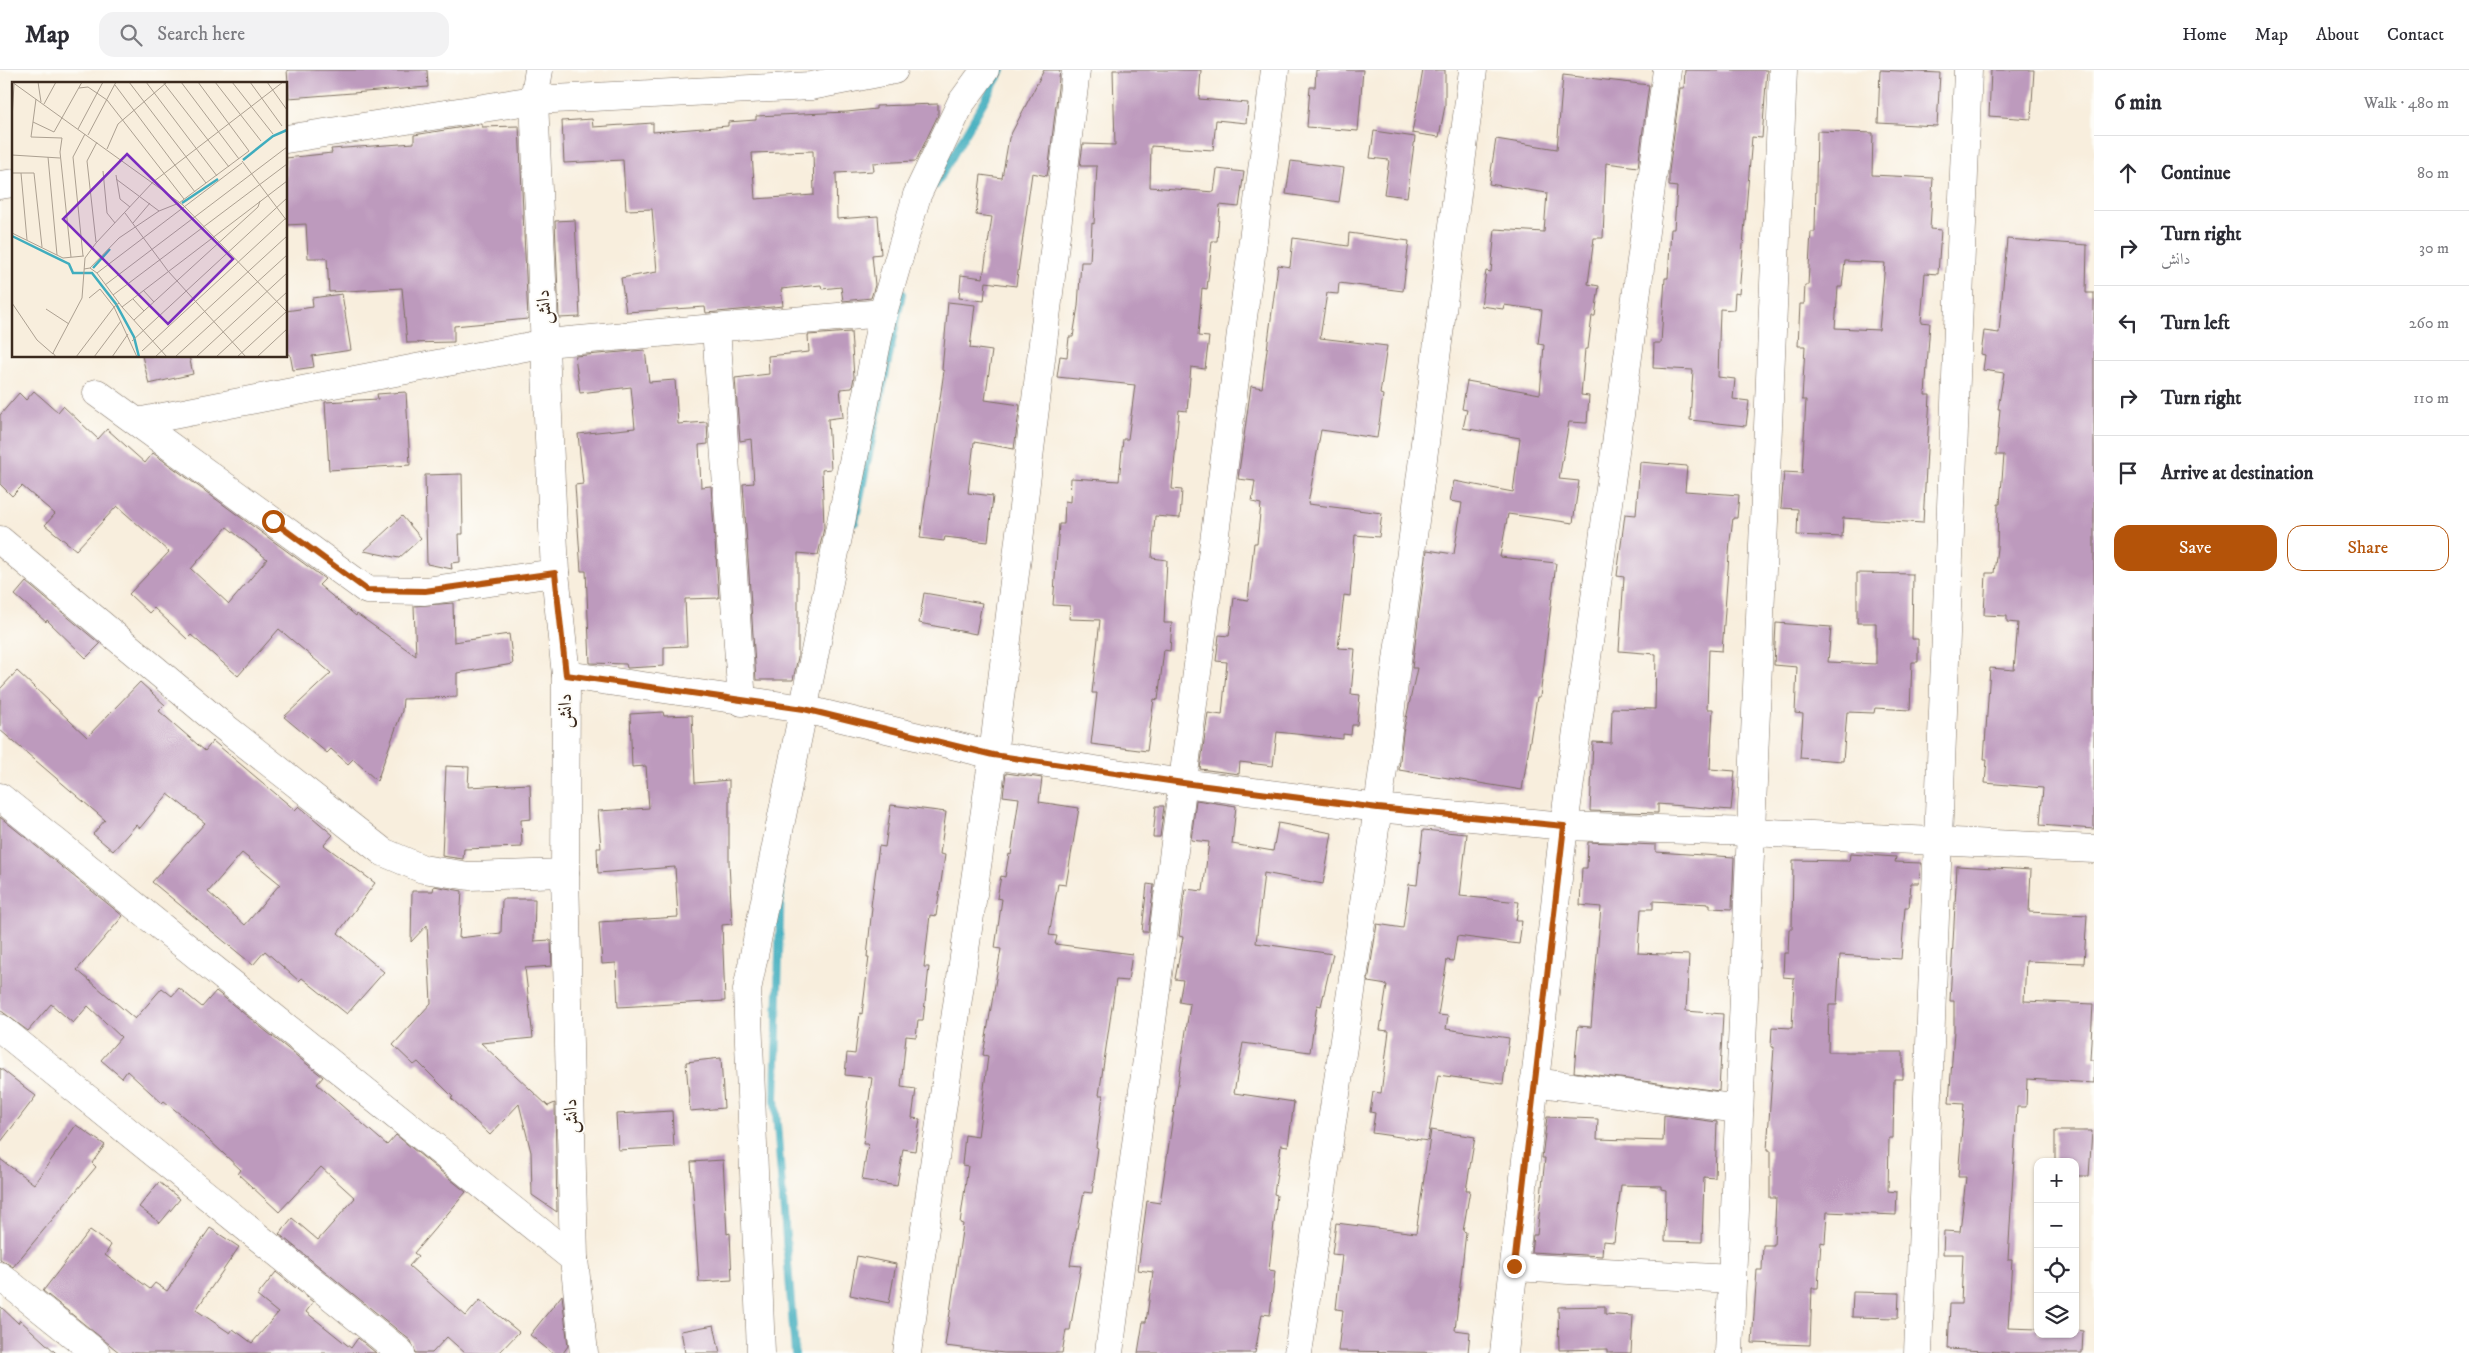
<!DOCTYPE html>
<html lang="en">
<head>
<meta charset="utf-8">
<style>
  body { margin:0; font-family:"IM FELL DW Pica",Amiri,serif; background:#f2f2f3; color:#2b2b33 }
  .controls { position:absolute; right:15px; bottom:15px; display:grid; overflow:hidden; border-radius:10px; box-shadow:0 1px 4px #0004 }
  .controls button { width:45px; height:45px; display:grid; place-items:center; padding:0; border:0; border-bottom:1px solid #e1e1e2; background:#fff; color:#2b2b33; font:25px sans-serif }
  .stop { position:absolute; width:15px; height:15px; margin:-11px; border:4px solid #b45309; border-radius:50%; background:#fff }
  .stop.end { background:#b45309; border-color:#fff; box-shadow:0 1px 5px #0008 }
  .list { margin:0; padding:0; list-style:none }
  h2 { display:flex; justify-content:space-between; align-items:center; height:65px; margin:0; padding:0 20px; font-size:21px }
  h2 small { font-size:16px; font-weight:400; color:#7c7c81 }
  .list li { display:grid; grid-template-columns:32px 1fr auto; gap:15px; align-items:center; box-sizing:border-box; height:75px; padding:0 20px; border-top:1px solid #e1e1e2 }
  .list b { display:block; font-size:19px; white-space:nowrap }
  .list p { margin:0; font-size:16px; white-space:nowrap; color:#7c7c81 }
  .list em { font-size:16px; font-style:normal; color:#7c7c81 }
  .actions { display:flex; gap:10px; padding:15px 20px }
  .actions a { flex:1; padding:11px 0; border:1px solid #b45309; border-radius:15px; text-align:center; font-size:18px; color:#b45309 }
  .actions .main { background:#b45309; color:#fff }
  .icon { flex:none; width:28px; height:28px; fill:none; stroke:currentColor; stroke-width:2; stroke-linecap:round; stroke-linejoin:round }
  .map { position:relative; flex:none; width:2094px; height:1283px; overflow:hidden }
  header { display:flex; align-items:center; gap:30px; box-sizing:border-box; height:70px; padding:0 25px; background:#fff; border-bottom:1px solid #e1e1e2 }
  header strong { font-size:24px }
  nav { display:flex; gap:28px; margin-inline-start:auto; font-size:18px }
  .search { width:350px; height:45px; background:#f2f2f3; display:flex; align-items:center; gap:12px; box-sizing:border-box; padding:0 18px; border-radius:15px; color:#7c7c81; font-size:19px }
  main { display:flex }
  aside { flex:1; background:#fff }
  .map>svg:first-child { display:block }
</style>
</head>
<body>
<header>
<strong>Map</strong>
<div class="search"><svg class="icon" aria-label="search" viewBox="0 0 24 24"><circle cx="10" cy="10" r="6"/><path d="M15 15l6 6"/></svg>Search here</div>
<nav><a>Home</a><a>Map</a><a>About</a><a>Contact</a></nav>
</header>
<main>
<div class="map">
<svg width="2094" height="1283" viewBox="0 0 2094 1283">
  <rect width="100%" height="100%" fill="#fdfcf7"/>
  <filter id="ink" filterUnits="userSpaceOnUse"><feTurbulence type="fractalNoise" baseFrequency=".02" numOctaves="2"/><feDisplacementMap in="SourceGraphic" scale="10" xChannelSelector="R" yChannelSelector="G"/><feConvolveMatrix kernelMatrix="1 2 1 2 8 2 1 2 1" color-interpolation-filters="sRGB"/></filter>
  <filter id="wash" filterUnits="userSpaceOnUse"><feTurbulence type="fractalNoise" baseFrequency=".0096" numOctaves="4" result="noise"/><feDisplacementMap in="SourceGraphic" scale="20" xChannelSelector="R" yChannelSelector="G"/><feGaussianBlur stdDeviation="1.12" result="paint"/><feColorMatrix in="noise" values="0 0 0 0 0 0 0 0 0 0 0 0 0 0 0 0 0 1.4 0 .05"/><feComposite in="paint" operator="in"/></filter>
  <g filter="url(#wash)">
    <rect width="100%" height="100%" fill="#f8eedd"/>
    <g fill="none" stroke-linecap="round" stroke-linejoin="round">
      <g stroke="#40adbe" stroke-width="8">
        <polyline points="936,115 1002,0"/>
        <polyline points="855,452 902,223"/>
        <polyline points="781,811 775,1029 795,1283"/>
      </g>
    </g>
    <g id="blocks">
      <g fill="#bd9abd" fill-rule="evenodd">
        <polygon points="287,0 427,0 428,17 289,28"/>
        <polygon points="1044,0 1060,0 1049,95 1047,106 1032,103 1016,216 986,212 984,231 959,228 961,205 983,208 992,147 976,145 981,105 1002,108 1009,68"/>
        <polygon points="1113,0 1201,0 1199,29 1248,33 1246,53 1216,50 1213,80 1151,76 1150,117 1214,122 1217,99 1244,102 1239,137 1220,135 1217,171 1212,171 1207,219 1202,218 1198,266 1209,267 1205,299 1191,297 1187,341 1179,340 1172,419 1182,420 1180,448 1155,446 1152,488 1167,490 1164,553 1172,553 1170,581 1164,580 1158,630 1154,629 1147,681 1091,674 1097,623 1092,623 1100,550 1069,549 1070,536 1053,535 1059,454 1064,454 1065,431 1070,432 1071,408 1119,411 1123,369 1128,369 1135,315 1057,307 1060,286 1067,287 1069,267 1073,267 1078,236 1081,192 1090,192 1092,153 1094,154 1097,96 1080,96 1083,74 1115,75"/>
        <polygon points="1316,0 1363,0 1358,61 1307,57 1310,17 1315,17"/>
        <polygon points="1423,0 1445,0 1445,36 1439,67 1412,63"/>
        <polygon points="1685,0 1767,0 1762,68 1752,67 1739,224 1735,223 1734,240 1720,239 1718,307 1735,309 1733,329 1749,331 1746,356 1690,350 1693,300 1653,298 1654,273 1661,273 1665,208 1668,208 1671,159 1674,159 1677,117 1669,116 1669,101 1680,18 1684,18"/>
        <polygon points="1880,0 1940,3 1937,56 1878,53"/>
        <polygon points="1991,0 2034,0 2031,49 1989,46"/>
        <polygon points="1563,5 1649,15 1638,97 1606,93 1603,168 1594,168 1588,214 1599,216 1595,246 1592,246 1588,279 1585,279 1581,325 1589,326 1587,353 1569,352 1559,409 1579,411 1573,453 1508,444 1500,487 1556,493 1540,627 1537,627 1522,720 1399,700 1403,663 1417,598 1412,598 1427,480 1454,484 1462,433 1450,431 1454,411 1513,422 1520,368 1463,358 1467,340 1462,339 1467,311 1540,324 1544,275 1538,274 1542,240 1504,235 1503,239 1481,236 1486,201 1491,202 1495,159 1544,162 1547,123 1489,114 1496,69 1557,79"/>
        <path d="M938 34V45L916 91 873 93 874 101 836 103 837 149 878 146 881 184 872 185 875 215 871 228 843 231 841 217 822 219 821 215 781 219 783 236 706 243 705 237 626 242 621 208 657 202 652 139 626 140 623 90 564 93 562 51 592 49 593 57 653 53V62L728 56V52L756 50V46L847 42 876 39V36ZM813 81 814 125 755 129 752 83Z"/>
        <polygon points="482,54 482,57 519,56 528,249 454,256 454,272 407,273 402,218 329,222 327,188 308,188 306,154 286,155 286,88 332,83 331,79 414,73 414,65"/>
        <polygon points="1374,61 1415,67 1407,127 1384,124 1389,90 1370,88"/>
        <path d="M1817 61 1873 63 1872 105 1933 108 1930 159 1941 160 1938 204 1925 203 1921 252 1930 253 1925 325H1930L1923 453 1843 448 1842 467 1797 465 1798 439 1781 438 1784 402 1802 403 1806 330H1802L1805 276H1798L1800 234H1804L1805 215H1808L1811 162H1815ZM1845 191 1885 193 1879 260 1835 258 1838 217H1842Z"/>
        <polygon points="1291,91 1344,98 1339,132 1286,124"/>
        <polygon points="575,150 580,247 559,248 555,151"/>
        <polygon points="1349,163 1409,171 1403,221 1339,213 1338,224 1327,223 1320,268 1387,276 1380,324 1383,325 1377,368 1321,360 1308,434 1382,443 1379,467 1355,465 1350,526 1344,525 1338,578 1355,579 1351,624 1360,625 1357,655 1352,655 1351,665 1343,664 1343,669 1277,662 1273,696 1240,692 1239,704 1200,699 1208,643 1222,645 1227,592 1216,591 1219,565 1229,566 1234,528 1248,530 1254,473 1257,473 1261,434 1252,432 1255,411 1238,409 1251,316 1262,318 1278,195 1290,197 1293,168 1348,176"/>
        <polygon points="2007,169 2087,175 2086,223 2094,223 2094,759 2040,755 2043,718 1985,713 1987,690 1984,690 1990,598 2014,600 2018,553 2007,552 2007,546 1984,545 1986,503 1994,503 1997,478 1998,434 2000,434 2004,385 1996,385 2000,339 1998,339 2004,303 1983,300 1985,285 1981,284 1984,261 1999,263"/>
        <polygon points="342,224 351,280 312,286 314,297 293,300 290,284 286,285 286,241 313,237 312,228"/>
        <polygon points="948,232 975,235 970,278 992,281 985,330 1020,335 1014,379 974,372 968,423 993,426 988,472 945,467 944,471 920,468 944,301 942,300"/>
        <polygon points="851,262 854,307 852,318 840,319 843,347 828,349 831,399 822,400 824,458 818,485 798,483 798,587 793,610 756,610 743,414 754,413 751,369 740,371 735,308 769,304 768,286 809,282 808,265"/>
        <polygon points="645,280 649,312 675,310 678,354 707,352 708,374 699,375 701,417 711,416 719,528 685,529 687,576 664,577 664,596 627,598 626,594 590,593 586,501 581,501 575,415 583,414 578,364 635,358 631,317 580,323 575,286"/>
        <polygon points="142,286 189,286 193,304 149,314"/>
        <path d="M34 321 58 342 63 336 98 369 107 359 145 393 153 383 325 509 319 515 356 546 357 544 416 586 414 536 453 533 454 572 509 564 513 594 457 603V627L403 629 402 641 377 711 353 689 348 694 331 679 327 683 284 647 331 603 279 559 238 606 191 565 187 569 154 538 149 543 129 524 169 482 117 436 76 480 45 455 55 444 22 416 12 426 0 414V345L19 323 26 330ZM227 457 267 489 229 534 191 499Z"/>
        <polygon points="406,322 410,395 329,400 325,332 378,329 377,324"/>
        <polygon points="1640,392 1687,396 1685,421 1739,425 1737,448 1733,448 1730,471 1722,581 1709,580 1707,639 1713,639 1710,699 1735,701 1731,740 1658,734 1658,743 1590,741 1593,672 1611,673 1612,638 1655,639 1656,584 1619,581 1624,507 1617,506 1625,444 1636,445"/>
        <polygon points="462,404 463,464 459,464 460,492 451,493 452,499 427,494 425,405"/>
        <polygon points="402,446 421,468 399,488 364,481"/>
        <polygon points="1857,503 1913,504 1912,569 1918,569 1918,592 1912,592 1910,640 1875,638 1874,643 1847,642 1843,691 1800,688 1803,644 1795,643 1797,597 1774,595 1776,553 1831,557 1828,592 1876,594 1876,553 1857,553"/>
        <polygon points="26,512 100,574 86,588 47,550 46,552 15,525"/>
        <polygon points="924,523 982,533 976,564 919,553"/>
        <path d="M17 601 87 667 140 612 165 635 159 641 205 681 213 671 295 740 299 736 333 765 324 775 375 813 338 863 384 902 347 944 302 908 299 911 265 881 253 895 152 812 205 753 168 724 140 758 136 755 113 781 93 764 105 750 0 660V619ZM242 783 280 814 245 855 208 822Z"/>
        <polygon points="663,642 664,646 692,645 695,713 729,710 729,792 732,854 722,855 725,931 618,937 616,893 602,894 599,852 678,847 675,797 598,803 597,778 601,778 598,741 649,738 646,696 632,697 630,644"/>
        <polygon points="446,696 469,697 468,717 530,714 531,749 521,750 522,777 464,779 463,789 442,786"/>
        <polygon points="1006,703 1042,708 1039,732 1079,738 1066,815 1058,814 1049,865 1057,866 1055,874 1132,884 1128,911 1116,910 1099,1025 1103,1025 1096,1077 1098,1078 1092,1123 1084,1122 1070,1195 1081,1196 1070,1260 1066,1260 1062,1283 1004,1283 945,1276 963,1154 960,1153 968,1096 962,1095 965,1065 978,1067 988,986 983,985 1001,879 995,878 1002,829 997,828 1001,806 1005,807 1009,784 1011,785 1019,728 1003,726"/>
        <polygon points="1196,730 1236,736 1232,774 1273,781 1278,753 1332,763 1323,814 1264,803 1256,873 1333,884 1321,936 1317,935 1310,982 1243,973 1234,1023 1294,1032 1288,1076 1281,1075 1274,1124 1277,1125 1269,1200 1275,1201 1270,1245 1262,1244 1255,1283 1138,1283 1143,1252 1146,1252 1153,1202 1138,1200 1147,1131 1160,1133 1190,934 1179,932 1183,910 1175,909 1183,867 1179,866 1185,819 1203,821 1209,772 1191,770"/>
        <polygon points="891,735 946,742 940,784 945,785 936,846 930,845 924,897 929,897 923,950 918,950 916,967 906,966 901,1017 916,1019 912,1048 920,1049 915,1081 903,1079 897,1116 862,1110 868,1074 863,1074 872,1008 845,1005 847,983 855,984 860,943 862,944 869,887 867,887 872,837 871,836 879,776 885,777"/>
        <polygon points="1156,736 1164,736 1160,767 1153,767"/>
        <polygon points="0,747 123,846 77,900 135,949 162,918 172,926 179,918 202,937 216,921 323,1007 317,1014 387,1075 396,1065 466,1122 414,1183 418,1186 409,1196 466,1246 480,1230 519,1262 499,1283 465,1283 447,1267 432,1283 416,1283 411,1271 279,1164 292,1148 318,1170 355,1128 321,1097 279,1142 238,1104 241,1100 191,1053 164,1031 162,1033 127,1001 122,1008 101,990 121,967 88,936 73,953 51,934 28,961 0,940"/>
        <polygon points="1423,760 1467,764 1460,826 1519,832 1516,851 1522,851 1519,874 1457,866 1453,891 1447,890 1438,945 1448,946 1446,959 1509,968 1503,1014 1438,1005 1428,1071 1372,1063 1375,1043 1370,1042 1373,1022 1381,1023 1389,961 1380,960 1387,915 1368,912 1377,854 1403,858 1409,814 1417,815"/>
        <polygon points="1588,772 1656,775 1656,782 1734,787 1732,839 1710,838 1710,834 1653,831 1653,839 1641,839 1638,883 1689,885 1686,941 1723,944 1719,1021 1574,1002 1578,956 1591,957 1601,837 1580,835 1582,798 1587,798"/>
        <polygon points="1850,784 1896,787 1895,792 1921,793 1919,813 1911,813 1909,837 1905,837 1901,889 1840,885 1837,935 1829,935 1828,982 1903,982 1903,1009 1894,1009 1893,1068 1889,1068 1888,1121 1897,1122 1896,1145 1827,1142 1825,1173 1821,1172 1818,1218 1812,1218 1810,1275 1752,1273 1757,1200 1762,1200 1763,1175 1774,1175 1776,1128 1770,1128 1770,1080 1767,1080 1774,977 1771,977 1772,957 1792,958 1794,908 1783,907 1784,883 1788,883 1789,859 1792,859 1793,790 1849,791"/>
        <polygon points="1957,796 2031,800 2029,842 2087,845 2084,893 2026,891 2024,931 2093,934 2090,990 2094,990 2094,1013 2027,1009 2026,1037 2017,1037 2008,1190 2012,1190 2008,1258 2038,1259 2038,1264 2075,1264 2075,1260 2083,1261 2082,1283 2018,1283 1948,1279 1950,1234 1961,1234 1963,1184 1943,1184 1944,1161 1960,1162 1966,1107 1958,1107 1964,1034 1949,1033 1954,961 1954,931 1950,931"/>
        <polygon points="1147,814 1154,815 1148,862 1142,862"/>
        <polygon points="434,816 462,821 459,868 501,863 502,829 535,829 534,871 551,870 552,896 525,898 533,968 481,973 548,1036 555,1033 557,1142 532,1125 531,1082 519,1034 490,1065 451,1028 453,1027 418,992 414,995 393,975 431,933 427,855 411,872 412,821 433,821"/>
        <polygon points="721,988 724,1038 690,1041 686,992"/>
        <polygon points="0,998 36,1026 0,1073"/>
        <polygon points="672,1041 674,1077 618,1080 616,1044"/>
        <polygon points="1664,1045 1717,1052 1715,1108 1704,1107 1702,1172 1665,1171 1666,1120 1661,1119 1661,1116 1621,1115 1614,1172 1603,1171 1602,1186 1531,1182 1533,1165 1537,1165 1545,1088 1542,1088 1547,1047 1598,1049 1597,1069 1663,1071"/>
        <polygon points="76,1055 105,1075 92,1093 96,1097 13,1197 0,1189 0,1089 34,1114"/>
        <polygon points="1431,1060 1475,1067 1466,1120 1470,1120 1463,1161 1466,1162 1455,1260 1470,1262 1468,1283 1338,1281 1343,1240 1336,1239 1342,1185 1332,1184 1336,1153 1416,1163"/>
        <polygon points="2055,1061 2092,1061 2089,1106 2075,1106 2075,1092 2055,1092"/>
        <polygon points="723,1090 727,1164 730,1163 732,1210 699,1212 691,1092"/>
        <polygon points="159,1112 180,1129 160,1153 139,1137"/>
        <polygon points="210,1158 239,1177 196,1240 230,1263 233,1259 252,1273 278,1243 257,1226 276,1202 313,1232 306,1242 351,1278 358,1268 376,1283 120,1283 43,1221 90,1160 111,1175 105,1185 150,1219 155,1213 167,1221"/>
        <polygon points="857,1186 896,1194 889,1233 850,1225"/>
        <polygon points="1853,1222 1899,1223 1898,1248 1852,1247"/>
        <polygon points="562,1225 568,1276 563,1283 552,1283 530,1265"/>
        <polygon points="0,1236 18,1253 20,1250 56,1283 0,1283"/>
        <polygon points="1605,1236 1605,1244 1633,1246 1631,1283 1607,1283 1607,1279 1559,1280 1558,1237"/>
        <polygon points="714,1255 720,1283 685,1283 681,1261"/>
      </g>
    </g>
  </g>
  <g filter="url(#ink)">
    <use href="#blocks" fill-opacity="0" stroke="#7d6f61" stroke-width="1"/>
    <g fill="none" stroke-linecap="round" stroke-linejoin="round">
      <g stroke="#7d6f61" stroke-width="29">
        <g id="street">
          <polyline points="716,258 742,632"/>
          <polyline points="97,323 367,520 425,521 555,503"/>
          <polyline points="137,352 546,273 883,243"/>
          <polyline points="0,470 218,652 383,782 423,799 469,806 565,803"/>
          <polyline points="566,605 804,639 993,685 1183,713 1378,738 1564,756 1751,762 2094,779"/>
          <polyline points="0,727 574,1189"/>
          <polyline points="0,958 401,1283"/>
          <polyline points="1534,1012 1739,1039"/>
          <polyline points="1514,1197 1732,1209"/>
          <polyline points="0,1206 96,1283"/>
          <polyline points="761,1283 747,920 883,243 917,125 961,33 985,0"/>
          <polyline points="907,1283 993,685 1076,0"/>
          <polyline points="1109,1283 1275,0"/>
          <polyline points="1298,1283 1378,738 1473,0"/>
          <polyline points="1504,1283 1564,756 1667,0"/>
          <polyline points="1729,1283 1783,0"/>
          <polyline points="1918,1283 1968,0"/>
        </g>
      </g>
      <g stroke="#7d6f61" stroke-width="29">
        <g id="secondary">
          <polyline points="539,0 534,30 555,503 566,605 565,803 574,1189 584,1283"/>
          <polyline points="286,69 534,30 811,16 894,0"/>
          <polyline points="0,115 14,113"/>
        </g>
      </g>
      <use href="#street" stroke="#fff" stroke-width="28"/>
      <use href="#secondary" stroke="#fff" stroke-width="28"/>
    </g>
  </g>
  <g fill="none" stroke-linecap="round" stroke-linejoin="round" filter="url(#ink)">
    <polyline stroke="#b45309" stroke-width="6" points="273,451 367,520 425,521 555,503 566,605 804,639 993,685 1183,713 1378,738 1564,756 1514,1196"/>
  </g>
  <g text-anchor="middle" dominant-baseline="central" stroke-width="4" stroke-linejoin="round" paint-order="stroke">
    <g font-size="19" fill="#3b2a1e" stroke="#fdfcf7">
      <text transform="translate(544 237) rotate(-93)">دانش</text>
      <text transform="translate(565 641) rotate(-90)">دانش</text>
      <text transform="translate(571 1046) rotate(-91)">دانش</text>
    </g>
  </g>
  <g transform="translate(12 12)">
    <rect width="275" height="275" fill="#f8eedd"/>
    <path fill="none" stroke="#40adbe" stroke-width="2.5" d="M231 78 261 54 275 48M170 121 206 97M0 154 57 182 61 191H80L104 222 122 255 127 275M81 186 98 167"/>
    <path fill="none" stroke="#aca091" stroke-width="1" d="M0 0 171 123 275 230M26 0 29 20M117 0 194 101M134 0 205 94M151 0 217 85M169 0 227 77M203 0 249 59M220 0 261 52M238 0 270 44M255 0 275 28M103 3 183 110M67 6 76 5 95 18 172 117M24 17 19 55 50 56 48 70 59 175M32 22 44 0M0 38 2 2M21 40 42 50 70 0M66 47 91 0M76 53 104 0M95 67 106 42 154 1M0 73 48 76M36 75 45 173M230 79 275 139M91 89 95 131 103 141M0 91H22L30 165M9 91 15 158M104 93 108 117 118 125M104 97 147 129M113 131 156 189 234 275M121 141 138 121M0 151 51 176 72 174M84 160 75 79 85 60M71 174 61 75 73 52M78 186 107 156 147 129 167 121 237 69 186 0M72 187 78 186 85 191 110 225 155 275M85 191 230 81M93 203 275 65M131 208 142 220M101 213 275 82M121 217 132 229M0 221 25 258 41 272M107 221 102 225 125 275M110 225 275 99M34 227 57 242M122 238 246 125 248 119M120 259 275 116M130 269 275 135M44 275 41 271 70 216 73 176 84 161 141 100 271 0M64 275 102 225 88 207 77 216M82 275 109 239M100 275 116 252M143 275 275 154M163 275 275 173M184 275 275 191M204 275 275 210M225 275 275 229M245 275 275 247"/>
    <path fill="#7b2cbf" fill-opacity="0.15" stroke="#7b2cbf" stroke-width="2.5" d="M115 72 221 177 156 242 51 137Z"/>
    <rect width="275" height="275" fill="none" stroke="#3b2a1e" stroke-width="2.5"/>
  </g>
</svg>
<div class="controls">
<button>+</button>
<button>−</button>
<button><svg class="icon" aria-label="locate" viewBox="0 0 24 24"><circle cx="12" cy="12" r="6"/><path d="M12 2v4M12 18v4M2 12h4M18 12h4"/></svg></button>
<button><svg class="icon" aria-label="layers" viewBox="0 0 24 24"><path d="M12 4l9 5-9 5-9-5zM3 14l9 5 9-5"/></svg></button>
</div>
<div class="stop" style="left:273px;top:451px"></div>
<div class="stop end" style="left:1514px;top:1196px"></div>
</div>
<aside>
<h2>6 min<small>Walk · 480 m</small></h2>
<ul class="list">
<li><svg class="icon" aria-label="ahead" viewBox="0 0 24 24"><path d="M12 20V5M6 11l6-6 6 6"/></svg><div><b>Continue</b></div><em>80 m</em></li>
<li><svg class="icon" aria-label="right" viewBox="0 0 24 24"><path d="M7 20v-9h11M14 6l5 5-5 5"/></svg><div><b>Turn right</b><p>دانش</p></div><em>30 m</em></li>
<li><svg class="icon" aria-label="left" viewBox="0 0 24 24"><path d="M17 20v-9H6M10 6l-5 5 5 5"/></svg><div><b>Turn left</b></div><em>260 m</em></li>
<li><svg class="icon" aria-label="right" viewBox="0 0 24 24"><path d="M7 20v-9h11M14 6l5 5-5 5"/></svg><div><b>Turn right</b></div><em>110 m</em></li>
<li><svg class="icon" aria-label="arrive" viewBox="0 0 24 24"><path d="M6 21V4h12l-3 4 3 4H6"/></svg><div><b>Arrive at destination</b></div></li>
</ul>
<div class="actions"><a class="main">Save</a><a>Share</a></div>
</aside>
</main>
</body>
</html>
